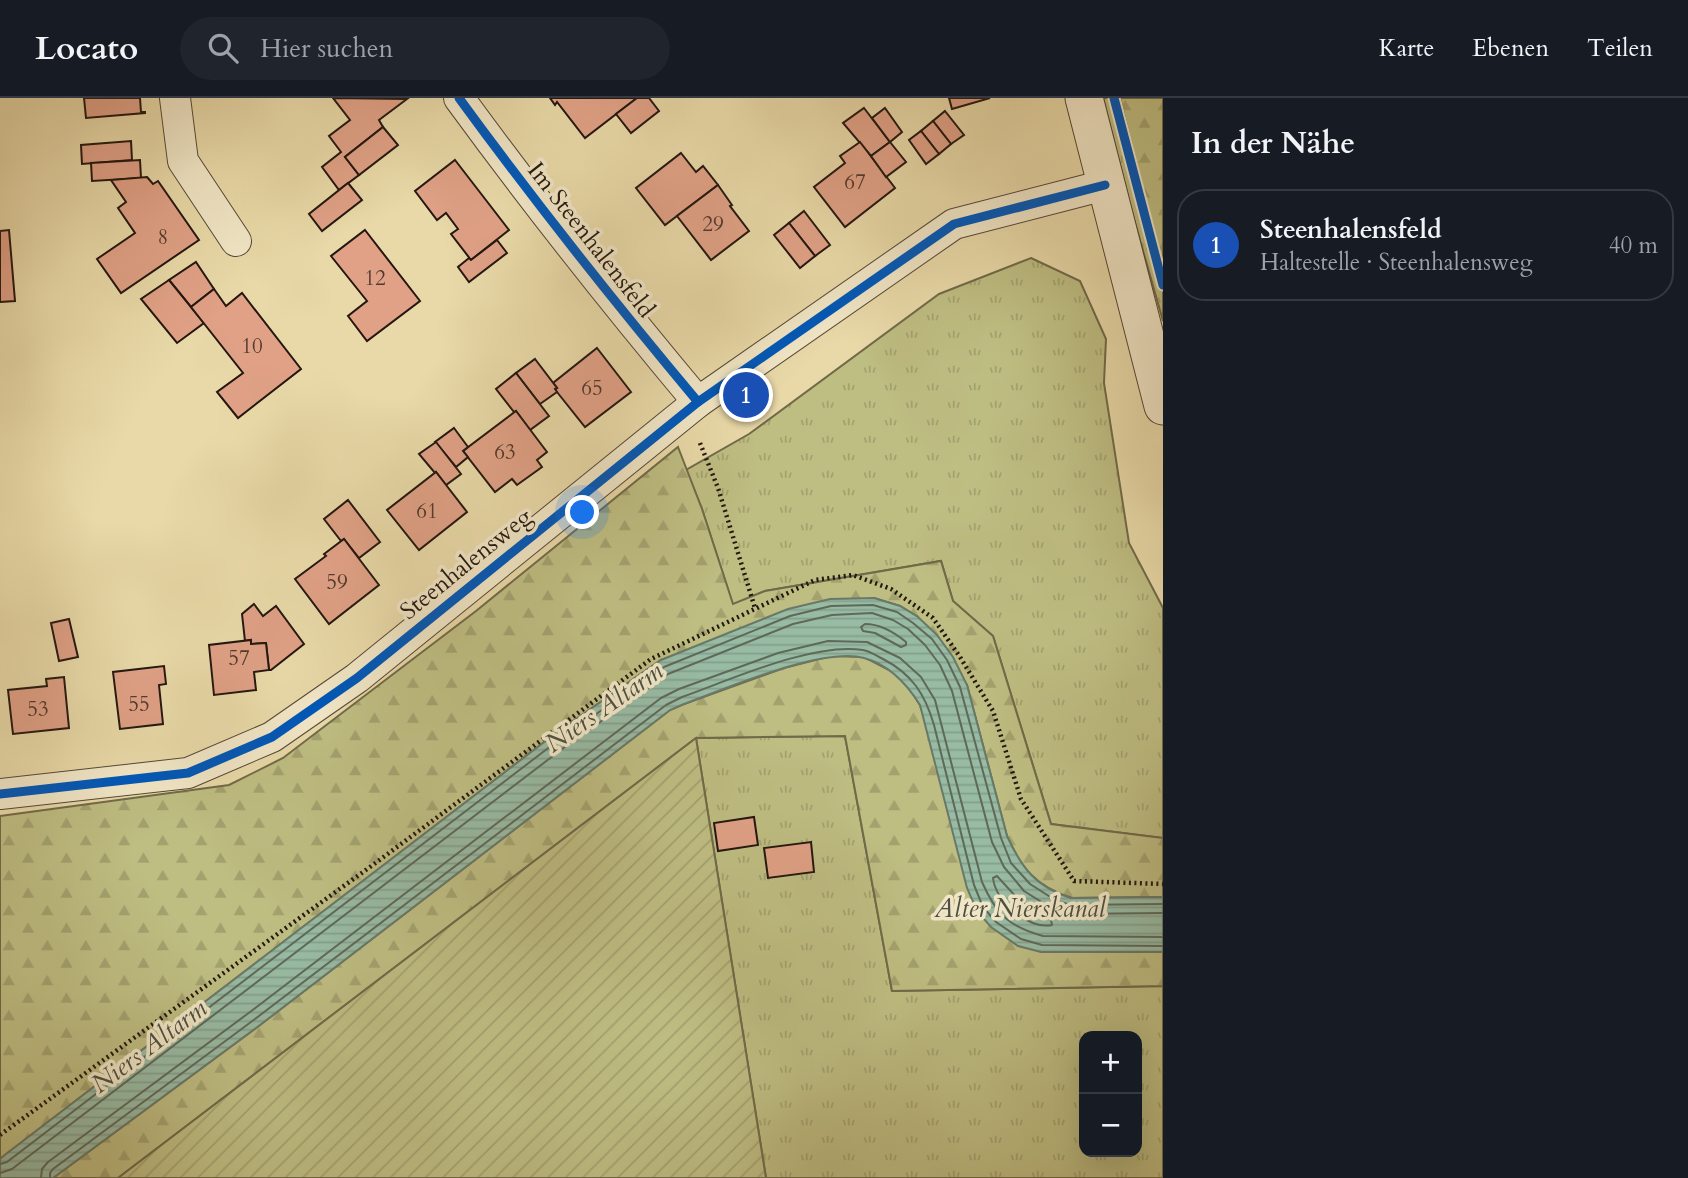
<!DOCTYPE html>
<html lang="de">
<head>
<meta charset="utf-8">
<style>
  body { margin:0; font-family:Cardo,serif; background:#20242c; color:#f1f3f6 }
  .controls { position:absolute; right:21px; bottom:21px; display:grid; overflow:hidden; border-radius:14px; box-shadow:0 7px 28px #0002 }
  .controls button { width:63px; height:63px; display:grid; place-items:center; padding:0; border:0; border-bottom:2px solid #363941; background:#171b24; color:#f1f3f6; font:35px sans-serif }
  .you { position:absolute; left:583px; top:415px; width:24px; height:24px; margin:-18px; border:5px solid #fff; border-radius:50%; background:#1a73e8; box-shadow:0 0 0 10px #1a73e833 }
  .badge { display:grid; place-items:center; width:46px; height:46px; border-radius:50%; background:#c59692; color:#fff; font-size:23px; font-weight:700 }
  .pin { position:absolute; translate:-50% -50%; border:4px solid #fff; box-shadow:0 2px 7px #0006 }
  .list { margin:0; padding:0; list-style:none }
  h2 { display:flex; justify-content:space-between; align-items:center; height:91px; margin:0; padding:0 28px; font-size:30px }
  h2 small { font-size:23px; font-weight:400; color:#9ea1a6 }
  .list li { display:grid; grid-template-columns:46px 1fr auto; gap:21px; align-items:center; box-sizing:border-box; height:112px; margin:0 14px 14px; padding:0 14px; border:2px solid #363941; border-radius:28px }
  .list b { display:block; font-size:26px; white-space:nowrap }
  .list p { margin:0; font-size:23px; white-space:nowrap; color:#9ea1a6 }
  .list em { font-size:23px; font-style:normal; color:#9ea1a6 }
  .icon { flex:none; width:38px; height:38px; fill:none; stroke:currentColor; stroke-width:2; stroke-linecap:round; stroke-linejoin:round }
  .map { position:relative; flex:none; width:1163px; height:1080px; overflow:hidden }
  header { display:flex; align-items:center; gap:42px; box-sizing:border-box; height:98px; padding:0 35px; background:#171b24; border-bottom:2px solid #363941 }
  header strong { font-size:33px }
  nav { display:flex; gap:38px; margin-inline-start:auto; font-size:24px }
  .search { width:490px; height:63px; background:#20242c; display:flex; align-items:center; gap:18px; box-sizing:border-box; padding:0 24px; border-radius:38px; color:#9ea1a6; font-size:26px }
  main { display:flex }
  aside { flex:1; background:#171b24 }
  .map>svg:first-child { display:block }
</style>
</head>
<body>
<header>
<strong>Locato</strong>
<div class="search"><svg class="icon" aria-label="search" viewBox="0 0 24 24"><circle cx="10" cy="10" r="6"/><path d="M15 15l6 6"/></svg>Hier suchen</div>
<nav><a>Karte</a><a>Ebenen</a><a>Teilen</a></nav>
</header>
<main>
<div class="map">
<svg width="1163" height="1080" viewBox="0 0 1163 1080">
  <defs>
    <pattern id="grass-tufts" width="24" height="20" patternUnits="userSpaceOnUse" patternTransform="scale(1.75)"><rect width="24" height="20" fill="#bebd82"/><path d="M3 7l-1-3M5 7V3M7 7l1-3M15 17l-1-3M17 17v-4M19 17l1-3" fill="none" stroke="#a3a26f"/></pattern>
    <pattern id="forest-firs" width="22" height="20" patternUnits="userSpaceOnUse" patternTransform="scale(1.75)"><rect width="22" height="20" fill="#bebd82"/><path d="M5 1l3.5 6h-7zM16 11l3.5 6h-7z" fill="#a3a26f"/></pattern>
    <pattern id="garden-furrows" width="10" height="10" patternUnits="userSpaceOnUse" patternTransform="scale(1.75)"><rect width="10" height="10" fill="#bebd82"/><path d="M-1 1l2-2M0 10L10 0M9 11l2-2" fill="none" stroke="#a3a26f"/></pattern>
    <pattern id="water-rules" width="6" height="5" patternUnits="userSpaceOnUse" patternTransform="scale(1.75)"><rect width="6" height="5" fill="#98bba4"/><path d="M0 2.5h6" fill="none" stroke="#83a08c"/></pattern>
  </defs>
  <rect width="100%" height="100%" fill="#e9d9a8"/>
  <filter id="stains"><feTurbulence type="fractalNoise" baseFrequency=".00286" numOctaves="4"/><feColorMatrix values="0 0 0 0 .2 0 0 0 0 .09 0 0 0 0 .02 0 0 0 .5 -.17"/></filter>
  <radialGradient id="worn" r=".72"><stop offset=".6" stop-color="#630" stop-opacity="0"/><stop offset="1" stop-color="#630" stop-opacity=".3"/></radialGradient>
  <g fill="url(#grass-tufts)" stroke="#706a49" stroke-width="2" fill-rule="evenodd">
    <polygon points="1103,0 1120,0 1147,107 1163,166 1163,223 1132,114"/>
    <polygon points="1031,160 1080,183 1106,241 1104,285 1129,445 1163,510 1163,740 1051,726 993,538 953,503 941,463 765,493 733,507 702,411 686,372 749,336 939,196"/>
    <path d="M845 638 892 893 1163 888V1080H766L696 640ZM1084 938H1137V1054H1084Z"/>
  </g>
  <g fill="url(#forest-firs)" stroke="#706a49" stroke-width="2">
    <polygon points="1120,0 1163,0 1163,166 1147,107"/>
    <path d="M678 349 702 411 733 506 765 493 941 463 953 503 993 538 1051 726 1163 740V799L1072 800C1036 789 1022 771 1007 738L967 587 918 519 900 508 874 500 661 562 556 635 0 1061V718L229 687 283 660 476 513Z"/>
    <polygon points="831,558 864,559 893,574 909,590 920,607 927,628 1041,854 1163,854 1163,888 892,893 845,638 696,640 118,1080 53,1080 260,927 670,612 684,606 784,570"/>
  </g>
  <polygon fill="url(#garden-furrows)" stroke="#706a49" stroke-width="2" points="696,640 766,1080 118,1080"/>
  <path fill="url(#water-rules)" stroke="#697969" stroke-width="2" d="M874 500 900 508 918 519 937 537 953 559 967 587 1007 738C1022 771 1036 789 1071 800L1163 799V854H1041L1018 848 991 829 977 813 967 790 920 607C907 586 890 567 864 560 824 548 725 591 684 606L670 612 260 927 53 1080H0V1061L6 1056 556 635 661 562 788 511 830 501Z"/>
  <g fill="none" stroke-linecap="round" stroke-linejoin="round">
    <g stroke="#5e695a" stroke-width="2">
      <path d="M865 526C880 526 894 534 906 544V547L901 549 875 535 863 533 861 529Z"/>
      <path d="M997 778 1019 802 1051 822 1052 827C1028 832 995 803 993 780Z"/>
      <polyline points="0,1066 7,1064 560,641 664,569 790,518 831,508 873,507 897,514 913,525 932,541 947,562 960,589 1001,740 1011,765 1030,786 1055,802 1070,807 1163,806"/>
      <polyline points="0,1075 12,1071 566,648 668,576 793,526 832,517 872,515 893,522 908,531 925,547 940,567 952,593 992,744 1004,769 1024,793 1051,810 1069,816 1163,815"/>
      <path d="M41 1080 42 1071 48 1064 250 914 661 600 679 591 778 555 828 543 867 544 900 560 921 579 935 602 982 784C996 816 1009 829 1043 838L1163 839"/>
      <path d="M50 1080V1075L53 1071 255 921 666 607 682 599C730 582 813 544 863 552 870 553 877 558 883 561 912 576 925 596 934 627L974 787 983 809 996 824 1021 841 1042 847 1163 848"/>
    </g>
  </g>
  <g fill="#e0a186" stroke="#231710" stroke-width="2">
    <polygon points="84,0 140,0 141,14 145,14 145,15 86,20"/>
    <polygon points="333,0 407,1 379,22 383,29 345,59 359,77 339,92 322,69 341,54 329,38 350,22"/>
    <polygon points="550,0 637,0 585,40 557,4 555,7"/>
    <polygon points="637,0 649,0 659,13 631,35 616,16"/>
    <polygon points="949,0 990,0 952,11"/>
    <polygon points="864,10 890,44 871,58 843,25"/>
    <polygon points="885,10 902,34 890,44 872,20"/>
    <polygon points="945,13 964,37 951,46 933,23"/>
    <polygon points="933,23 951,46 939,56 921,33"/>
    <polygon points="383,29 398,47 359,77 345,59"/>
    <polygon points="921,33 939,56 926,66 909,42"/>
    <polygon points="131,43 132,62 82,66 81,47"/>
    <polygon points="860,44 895,90 845,129 814,89 845,65 840,58"/>
    <polygon points="890,44 906,64 886,79 871,58"/>
    <polygon points="681,55 696,74 703,68 718,87 665,127 636,90"/>
    <polygon points="140,62 141,80 92,83 91,65"/>
    <polygon points="455,62 509,132 471,162 451,136 458,131 446,115 437,122 415,93"/>
    <polygon points="147,79 153,86 158,83 199,142 121,195 97,161 135,135 118,110 126,104 111,82"/>
    <polygon points="348,85 362,102 322,133 309,116"/>
    <polygon points="718,87 732,107 730,108 749,133 711,162 677,118"/>
    <polygon points="804,113 830,147 815,158 789,125"/>
    <polygon points="789,125 815,158 800,170 774,137"/>
    <polygon points="9,132 15,203 0,204 0,133"/>
    <polygon points="365,132 420,203 367,243 348,218 367,203 331,158"/>
    <polygon points="497,142 507,155 469,184 458,169 469,160 471,162"/>
    <polygon points="196,164 214,191 191,209 169,182"/>
    <polygon points="169,182 204,225 177,245 141,201"/>
    <polygon points="214,191 226,208 242,195 301,271 238,320 217,294 243,275 191,209"/>
    <polygon points="597,250 631,294 585,329 557,294 555,291 557,290 553,285"/>
    <polygon points="535,261 557,290 555,291 557,294 540,306 516,275"/>
    <polygon points="516,275 549,318 530,332 516,313 514,314 496,291"/>
    <polygon points="516,313 547,354 537,362 542,369 517,387 512,381 495,394 463,353"/>
    <polygon points="454,330 468,349 463,353 468,359 456,369 435,344"/>
    <polygon points="436,344 461,376 446,387 436,374 435,375 419,356"/>
    <polygon points="436,374 467,414 419,452 387,412"/>
    <polygon points="348,402 380,444 359,460 344,441 341,443 324,421"/>
    <polygon points="344,441 379,487 329,526 295,481 326,458 324,456"/>
    <polygon points="254,506 263,518 276,508 304,546 271,572 269,572 266,545 251,546 251,542 245,543 242,516"/>
    <polygon points="69,521 78,559 59,563 51,525"/>
    <polygon points="251,542 251,546 266,545 269,572 254,574 256,592 214,597 209,547"/>
    <polygon points="164,568 166,586 159,587 163,626 120,631 113,574"/>
    <polygon points="64,579 69,630 13,636 8,592 47,588 46,581"/>
    <polygon points="754,719 758,747 718,753 714,725"/>
    <polygon points="811,744 814,774 768,780 764,750"/>
  </g>
  <g fill="none" stroke-linecap="round" stroke-linejoin="round">
    <g stroke="#544836" stroke-width="32">
      <g id="minor">
        <polyline points="175,0 183,63 236,143"/>
        <path d="M459 0C535 104 615 205 698 304"/>
        <polyline points="0,696 188,675 272,639 357,580 698,304 954,126 1105,87"/>
      </g>
    </g>
    <g stroke="#544836" stroke-width="39">
      <polyline id="tertiary" points="1084,0 1163,308"/>
    </g>
    <g stroke="#231710" stroke-width="4.5" stroke-dasharray="2 3.5" stroke-linecap="butt">
      <polyline points="700,345 718,390 755,510"/>
      <polyline points="0,1037 370,769 651,561 815,482 853,477 891,491 933,520 960,559 993,613 1021,701 1074,783 1163,786"/>
    </g>
    <use href="#minor" stroke="#f1e6c6" stroke-width="30"/>
    <use href="#tertiary" stroke="#f1e6c6" stroke-width="37"/>
    <g stroke="#f1e6c6" stroke-width="13">
      <g id="cycleway">
        <path d="M459 0C535 104 615 205 698 304"/>
        <polyline points="1114,0 1163,187"/>
        <polyline points="0,696 188,675 272,639 357,580 698,304 954,126 1105,87"/>
      </g>
    </g>
    <use href="#cycleway" stroke="#0057b8" stroke-width="9"/>
  </g>
  <g text-anchor="middle" dominant-baseline="central" stroke-width="7" stroke-linejoin="round" paint-order="stroke">
    <g font-size="21" fill="#523a2e">
      <text x="855" y="84">67</text>
      <text x="713" y="126">29</text>
      <text x="163" y="139">8</text>
      <text x="375" y="180">12</text>
      <text x="252" y="248">10</text>
      <text x="592" y="290">65</text>
      <text x="505" y="354">63</text>
      <text x="427" y="413">61</text>
      <text x="337" y="484">59</text>
      <text x="239" y="560">57</text>
      <text x="139" y="606">55</text>
      <text x="38" y="611">53</text>
    </g>
    <g font-size="24" fill="#231710" stroke="#f1e6c6">
      <text transform="translate(591 142) rotate(52)">Im Steenhalensfeld</text>
      <text transform="translate(466 466) rotate(-39)">Steenhalensweg</text>
    </g>
    <g font-size="26" font-style="italic" fill="#4c5044" stroke="#f1e6c6">
      <text transform="translate(604 609) rotate(-35)">Niers Altarm</text>
      <text x="1020" y="810">Alter Nierskanal</text>
      <text transform="translate(149 948) rotate(-37)">Niers Altarm</text>
    </g>
  </g>
  <rect width="100%" height="100%" filter="url(#stains)"/>
  <rect width="100%" height="100%" fill="url(#worn)"/>
</svg>
<div class="controls">
<button>+</button>
<button>−</button>
</div>
<div class="you"></div>
<div class="pin badge" style="left:746px;top:297px;background:#1a4fb4">1</div>
</div>
<aside>
<h2>In der Nähe<small></small></h2>
<ul class="list">
<li><span class="badge" style="background:#1a4fb4">1</span><div><b>Steenhalensfeld</b><p>Haltestelle · Steenhalensweg</p></div><em>40 m</em></li>
</ul>
</aside>
</main>
</body>
</html>
